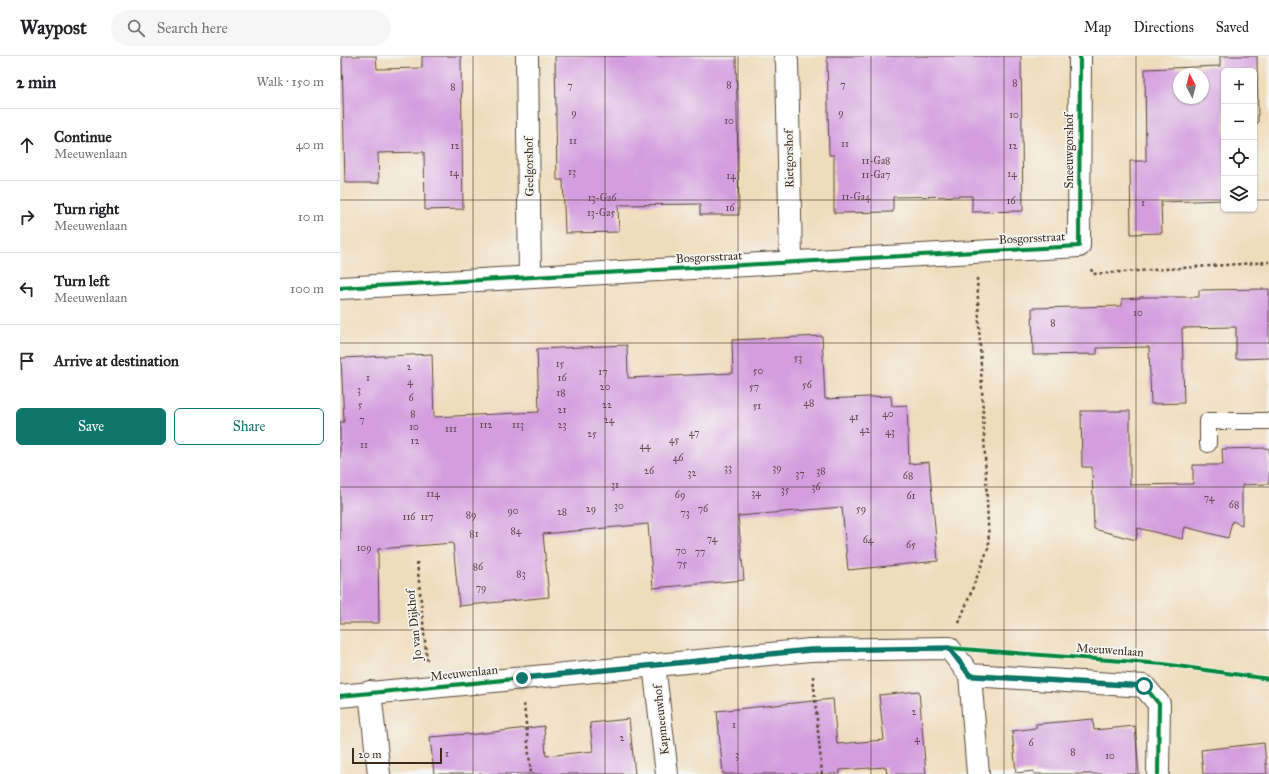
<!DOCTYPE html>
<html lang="en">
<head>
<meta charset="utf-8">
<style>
  body { margin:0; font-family:"IM FELL Great Primer",serif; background:#f6f6f6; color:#202124 }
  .controls { position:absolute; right:12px; top:12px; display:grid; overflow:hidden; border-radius:6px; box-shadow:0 1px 3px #0004 }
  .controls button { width:36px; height:36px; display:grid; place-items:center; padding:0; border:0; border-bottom:1px solid #e0e0e0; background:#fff; color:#202124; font:20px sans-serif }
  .compass { position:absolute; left:833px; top:12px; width:36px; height:36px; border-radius:50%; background:#fff; box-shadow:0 1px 3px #0004; rotate:353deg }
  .scale { position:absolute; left:12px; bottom:10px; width:90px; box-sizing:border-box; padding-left:4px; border:2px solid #3b2a1e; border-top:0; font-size:11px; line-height:14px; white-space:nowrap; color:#3b2a1e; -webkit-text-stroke:3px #f6f6f2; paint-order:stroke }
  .stop { position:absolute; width:12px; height:12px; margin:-9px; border:3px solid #0f766e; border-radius:50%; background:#fff }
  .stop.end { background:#0f766e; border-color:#fff; box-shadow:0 1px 4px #0008 }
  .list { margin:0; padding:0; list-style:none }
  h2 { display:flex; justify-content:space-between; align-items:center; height:52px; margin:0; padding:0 16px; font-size:17px }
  h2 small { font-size:13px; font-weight:400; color:#757577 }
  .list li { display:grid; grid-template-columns:26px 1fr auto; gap:12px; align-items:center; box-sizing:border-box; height:72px; padding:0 16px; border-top:1px solid #e0e0e0 }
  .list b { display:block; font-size:15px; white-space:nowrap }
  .list p { margin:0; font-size:13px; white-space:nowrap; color:#757577 }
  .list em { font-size:13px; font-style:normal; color:#757577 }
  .actions { display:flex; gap:8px; padding:12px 16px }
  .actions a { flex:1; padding:9px 0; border:1px solid #0f766e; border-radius:6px; text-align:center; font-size:14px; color:#0f766e }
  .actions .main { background:#0f766e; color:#fff }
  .icon { flex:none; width:22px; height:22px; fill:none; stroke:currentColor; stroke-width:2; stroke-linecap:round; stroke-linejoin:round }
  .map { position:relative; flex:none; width:929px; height:718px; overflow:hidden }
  header { display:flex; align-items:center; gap:24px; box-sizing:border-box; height:56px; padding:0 20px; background:#fff; border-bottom:1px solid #e0e0e0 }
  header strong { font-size:19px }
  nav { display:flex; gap:22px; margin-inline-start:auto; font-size:14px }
  .search { width:280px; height:36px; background:#f6f6f6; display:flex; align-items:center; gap:10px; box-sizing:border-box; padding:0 14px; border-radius:22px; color:#757577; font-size:15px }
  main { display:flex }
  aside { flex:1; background:#fff }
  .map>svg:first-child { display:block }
</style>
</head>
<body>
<header>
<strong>Waypost</strong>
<div class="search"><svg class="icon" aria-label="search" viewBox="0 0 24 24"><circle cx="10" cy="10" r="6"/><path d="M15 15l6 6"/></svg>Search here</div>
<nav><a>Map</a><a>Directions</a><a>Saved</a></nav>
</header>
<main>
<aside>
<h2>2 min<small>Walk · 150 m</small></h2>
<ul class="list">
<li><svg class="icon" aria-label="ahead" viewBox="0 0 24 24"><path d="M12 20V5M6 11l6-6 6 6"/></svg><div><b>Continue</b><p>Meeuwenlaan</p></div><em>40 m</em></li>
<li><svg class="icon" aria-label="right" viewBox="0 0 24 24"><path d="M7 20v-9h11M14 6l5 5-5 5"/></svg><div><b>Turn right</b><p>Meeuwenlaan</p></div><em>10 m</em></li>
<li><svg class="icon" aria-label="left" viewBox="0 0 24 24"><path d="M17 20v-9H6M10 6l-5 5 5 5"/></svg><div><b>Turn left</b><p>Meeuwenlaan</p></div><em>100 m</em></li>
<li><svg class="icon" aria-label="arrive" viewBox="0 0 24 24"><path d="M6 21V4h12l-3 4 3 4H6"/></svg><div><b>Arrive at destination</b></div></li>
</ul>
<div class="actions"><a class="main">Save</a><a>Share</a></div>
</aside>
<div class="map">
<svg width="929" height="718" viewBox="0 0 929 718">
  <rect width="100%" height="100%" fill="#f6f6f2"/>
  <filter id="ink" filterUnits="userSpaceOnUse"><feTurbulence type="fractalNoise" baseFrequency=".025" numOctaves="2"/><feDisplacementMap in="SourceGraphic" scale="8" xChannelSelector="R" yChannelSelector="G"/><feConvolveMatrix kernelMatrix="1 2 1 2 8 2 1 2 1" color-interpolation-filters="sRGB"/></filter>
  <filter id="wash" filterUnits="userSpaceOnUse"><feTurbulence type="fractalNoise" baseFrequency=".012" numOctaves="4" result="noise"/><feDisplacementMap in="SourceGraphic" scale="16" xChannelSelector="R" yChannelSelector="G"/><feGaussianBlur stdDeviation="0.9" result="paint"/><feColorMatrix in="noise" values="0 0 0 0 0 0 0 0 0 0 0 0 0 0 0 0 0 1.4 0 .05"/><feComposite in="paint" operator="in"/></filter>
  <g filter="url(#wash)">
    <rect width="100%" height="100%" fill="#efdcbb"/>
    <g id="blocks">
      <g fill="#d39dde" fill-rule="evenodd">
        <polygon points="2,0 36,0 37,13 82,12 82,0 121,0 123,153 85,154 84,96 38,97 39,127 5,127"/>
        <polygon points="215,0 396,0 399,159 360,159 360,148 278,149 279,176 225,177 223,124 217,124"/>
        <polygon points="487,0 681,0 683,155 632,156 632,140 553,141 553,156 494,157 494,99 489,99"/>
        <path d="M880 0H917L918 67H914V15H884V144L821 146 822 177 791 178 790 105H806L805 13 880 10ZM839 18H863V42H839Z"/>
        <polygon points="929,233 929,302 896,303 896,271 842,272 844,347 811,348 809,291 757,292 757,298 693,299 692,252 782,250 782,243 800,242 800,241 859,241 859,234"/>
        <polygon points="482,280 485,343 551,340 552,350 567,349 569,408 589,406 598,505 508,514 502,451 398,460 404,524 313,532 308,468 203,478 209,541 119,550 113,487 38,493 39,567 0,567 0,366 4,366 1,302 92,298 94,361 199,356 197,293 287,289 288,322 393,317 392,284"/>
        <polygon points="741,355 790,355 790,429 853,428 853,409 883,409 882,393 926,392 929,393 929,428 902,429 902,469 892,465 888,482 845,471 842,483 798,472 796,484 754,473 752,411 742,411"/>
        <polygon points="579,635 586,718 547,718 546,711 500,714 500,718 383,718 377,655 493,643 497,688 544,684 539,639"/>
        <polygon points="289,663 295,718 94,718 90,681 128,678 128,679 204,670 206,700 253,695 250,667"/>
        <polygon points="753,663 754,674 795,670 799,718 694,718 694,715 676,717 672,675 696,672 696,668"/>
        <polygon points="924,687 927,718 863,718 861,694"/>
      </g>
    </g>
  </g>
  <g filter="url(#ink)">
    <use href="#blocks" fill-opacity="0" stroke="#564536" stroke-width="1"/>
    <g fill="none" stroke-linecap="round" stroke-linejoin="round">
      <g stroke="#564536" stroke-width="18">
        <polyline id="service" points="868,388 868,365 929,365"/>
      </g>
      <g stroke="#564536" stroke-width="24">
        <g id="minor">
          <polyline points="187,0 190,221"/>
          <polyline points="445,0 447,4 451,206"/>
          <polyline points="0,232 739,190 740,0"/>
          <polyline points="314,609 327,718"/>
          <polyline points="630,619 638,718"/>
          <polyline points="30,636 39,718"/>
          <polyline points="0,640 470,594 609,592 630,619 804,630 819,648 818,718"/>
        </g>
      </g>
      <g stroke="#564536" stroke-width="2.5" stroke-dasharray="3 3" stroke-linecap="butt">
        <polyline points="751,213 753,218 929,206"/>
        <polyline points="77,506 87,605"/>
        <polyline points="619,567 649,490 637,222"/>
        <polyline points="473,620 482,718"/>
        <polyline points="184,648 191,718"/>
      </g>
      <use href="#service" stroke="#fff" stroke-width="16"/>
      <use href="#minor" stroke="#fff" stroke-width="22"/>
      <g stroke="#f6f6f2" stroke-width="6">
        <g id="cycleway">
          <polyline points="0,232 739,190 740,0"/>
          <polyline points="609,592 823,608 929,623"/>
          <polyline points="0,640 470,594 609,592 630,619 804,630 819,648 818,718"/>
        </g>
      </g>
      <use href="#cycleway" stroke="#00873e" stroke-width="4"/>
    </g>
  </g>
  <g fill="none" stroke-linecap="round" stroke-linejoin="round" filter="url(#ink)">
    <polyline stroke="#0f766e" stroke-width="5" points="182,622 470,594 609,592 630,620 804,630"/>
  </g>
  <path fill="none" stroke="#3b2a1e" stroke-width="1" stroke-opacity="0.55" d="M133 0V718M265 0V718M398 0V718M531 0V718M664 0V718M796 0V718M0 144H884M914 144H929M0 287H929M0 431H929M0 574H929"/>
  <g text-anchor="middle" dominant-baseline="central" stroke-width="3.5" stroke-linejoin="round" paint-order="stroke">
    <g font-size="10" fill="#61474e">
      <text x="675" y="27">8</text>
      <text x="389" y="29">8</text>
      <text x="503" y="29">7</text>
      <text x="230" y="30">7</text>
      <text x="113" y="31">8</text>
      <text x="234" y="57">9</text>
      <text x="501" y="57">9</text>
      <text x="674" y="59">10</text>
      <text x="389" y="65">10</text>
      <text x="233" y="85">11</text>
      <text x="505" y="88">11</text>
      <text x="115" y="90">12</text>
      <text x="673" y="90">12</text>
      <text x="536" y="105">11-Ga8</text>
      <text x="232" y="116">13</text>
      <text x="114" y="117">14</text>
      <text x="672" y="118">14</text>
      <text x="536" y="119">11-Ga7</text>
      <text x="391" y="120">14</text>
      <text x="516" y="141">11-Ga4</text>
      <text x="262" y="142">13-Ga6</text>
      <text x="671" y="145">16</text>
      <text x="803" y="147">1</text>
      <text x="390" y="152">16</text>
      <text x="261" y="157">13-Ga5</text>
      <text x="798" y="257">10</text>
      <text x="713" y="267">8</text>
      <text x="458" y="302">53</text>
      <text x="220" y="308">15</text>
      <text x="69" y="311">2</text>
      <text x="418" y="315">50</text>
      <text x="263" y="316">17</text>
      <text x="28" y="322">1</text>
      <text x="222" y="322">16</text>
      <text x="70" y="326">4</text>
      <text x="467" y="329">56</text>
      <text x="265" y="331">20</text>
      <text x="414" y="331">57</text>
      <text x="19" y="334">3</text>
      <text x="221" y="337">18</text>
      <text x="71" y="342">6</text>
      <text x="469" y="347">48</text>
      <text x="20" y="349">5</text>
      <text x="267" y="349">22</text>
      <text x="417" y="350">51</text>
      <text x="222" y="354">21</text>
      <text x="73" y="358">8</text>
      <text x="548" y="358">40</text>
      <text x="514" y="361">41</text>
      <text x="22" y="364">7</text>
      <text x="269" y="364">24</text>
      <text x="146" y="369">112</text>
      <text x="178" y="369">113</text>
      <text x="222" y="369">23</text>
      <text x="74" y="371">10</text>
      <text x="111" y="373">111</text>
      <text x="525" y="374">42</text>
      <text x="550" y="376">43</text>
      <text x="354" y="377">47</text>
      <text x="252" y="378">25</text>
      <text x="334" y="384">45</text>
      <text x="75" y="385">12</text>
      <text x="24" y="389">11</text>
      <text x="305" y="390">44</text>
      <text x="338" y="402">46</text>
      <text x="388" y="412">33</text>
      <text x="437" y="412">39</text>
      <text x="309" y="415">26</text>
      <text x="481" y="415">38</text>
      <text x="352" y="417">32</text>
      <text x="460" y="418">37</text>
      <text x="568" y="420">68</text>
      <text x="275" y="429">31</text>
      <text x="476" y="431">36</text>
      <text x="445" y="434">35</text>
      <text x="416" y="437">34</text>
      <text x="93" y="438">114</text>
      <text x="340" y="439">69</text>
      <text x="571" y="440">61</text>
      <text x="869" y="442">74</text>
      <text x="894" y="449">68</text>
      <text x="279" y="450">30</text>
      <text x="251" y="453">29</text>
      <text x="363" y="453">76</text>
      <text x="521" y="453">59</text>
      <text x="173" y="455">90</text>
      <text x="222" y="456">28</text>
      <text x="345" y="457">73</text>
      <text x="131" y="459">89</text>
      <text x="69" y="461">116</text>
      <text x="87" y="461">117</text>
      <text x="176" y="475">84</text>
      <text x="134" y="478">81</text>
      <text x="372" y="483">74</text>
      <text x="528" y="484">64</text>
      <text x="571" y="489">65</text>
      <text x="24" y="492">109</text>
      <text x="341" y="495">70</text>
      <text x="360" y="496">77</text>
      <text x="342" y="508">75</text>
      <text x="138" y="511">86</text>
      <text x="181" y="518">83</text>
      <text x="141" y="532">79</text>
      <text x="574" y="656">2</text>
      <text x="394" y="669">1</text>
      <text x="282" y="682">2</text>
      <text x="577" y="683">4</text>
      <text x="691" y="687">6</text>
      <text x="733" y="696">8</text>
      <text x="107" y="698">1</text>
      <text x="397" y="699">3</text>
      <text x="770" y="700">10</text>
    </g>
    <g font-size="12" fill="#3b2a1e" stroke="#f6f6f2">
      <text transform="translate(729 95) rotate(-90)">Sneeuwgorshof</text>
      <text transform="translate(449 103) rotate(-91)">Rietgorshof</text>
      <text transform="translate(189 111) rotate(-91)">Geelgorshof</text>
      <text transform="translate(692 182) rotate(-3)">Bosgorsstraat</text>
      <text transform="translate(369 201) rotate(-3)">Bosgorsstraat</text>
      <text transform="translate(74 569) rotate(-96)">Jo van Dijkhof</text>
      <text transform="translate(770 594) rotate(4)">Meeuwenlaan</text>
      <text transform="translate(124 617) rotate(-6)">Meeuwenlaan</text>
      <text transform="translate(321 664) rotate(-96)">Kapmeeuwhof</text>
    </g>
  </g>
</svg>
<div class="controls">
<button>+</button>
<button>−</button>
<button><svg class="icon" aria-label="locate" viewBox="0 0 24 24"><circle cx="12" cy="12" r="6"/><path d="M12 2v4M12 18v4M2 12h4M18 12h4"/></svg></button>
<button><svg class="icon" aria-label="layers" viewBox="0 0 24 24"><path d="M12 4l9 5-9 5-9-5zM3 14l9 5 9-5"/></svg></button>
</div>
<svg class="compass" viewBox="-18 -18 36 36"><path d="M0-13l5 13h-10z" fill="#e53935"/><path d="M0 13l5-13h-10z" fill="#757577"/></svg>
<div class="scale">20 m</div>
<div class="stop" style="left:804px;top:630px"></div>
<div class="stop end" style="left:182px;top:622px"></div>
</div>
</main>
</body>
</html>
